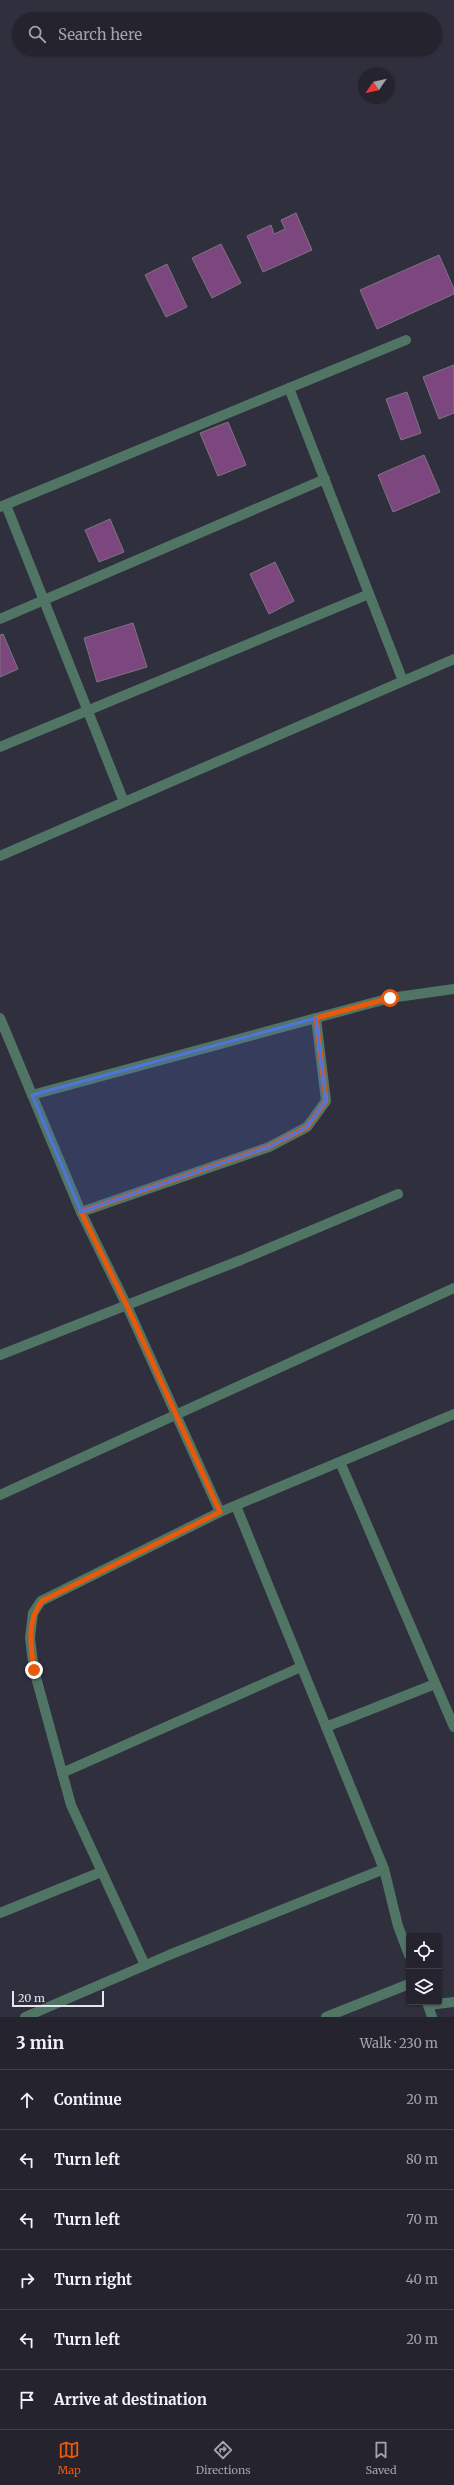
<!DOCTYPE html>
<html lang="en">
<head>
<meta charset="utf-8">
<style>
  body { margin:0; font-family:Merriweather,serif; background:#302f3a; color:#f1f3f6 }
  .controls { position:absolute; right:12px; bottom:12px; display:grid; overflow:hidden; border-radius:4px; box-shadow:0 1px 3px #0004 }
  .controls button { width:36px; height:36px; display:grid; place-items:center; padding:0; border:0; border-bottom:1px solid #41404a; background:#24232e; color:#f1f3f6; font:20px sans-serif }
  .compass { position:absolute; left:358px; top:68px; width:36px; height:36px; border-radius:50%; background:#24232e; box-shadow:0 1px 3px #0004; rotate:236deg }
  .scale { position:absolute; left:12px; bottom:10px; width:92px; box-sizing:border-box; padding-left:4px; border:2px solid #e6e5ee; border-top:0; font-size:11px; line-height:14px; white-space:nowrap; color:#e6e5ee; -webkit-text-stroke:3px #302f3d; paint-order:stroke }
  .stop { position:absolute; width:12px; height:12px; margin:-9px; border:3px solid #ea580c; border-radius:50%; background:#fff }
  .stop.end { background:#ea580c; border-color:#fff; box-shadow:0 1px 4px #0008 }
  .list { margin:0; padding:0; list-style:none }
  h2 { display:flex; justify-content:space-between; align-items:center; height:52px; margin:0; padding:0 16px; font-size:17px }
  h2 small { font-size:13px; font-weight:400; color:#a3a4aa }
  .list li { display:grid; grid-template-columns:26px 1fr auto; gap:12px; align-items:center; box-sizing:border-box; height:60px; padding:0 16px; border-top:1px solid #41404a }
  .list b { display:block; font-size:15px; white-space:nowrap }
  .list em { font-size:13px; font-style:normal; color:#a3a4aa }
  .icon { flex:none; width:22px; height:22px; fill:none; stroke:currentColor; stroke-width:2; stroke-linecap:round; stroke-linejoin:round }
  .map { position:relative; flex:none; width:454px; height:2017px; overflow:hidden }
  .search { position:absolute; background:#24232e; box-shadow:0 1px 3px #0004; left:12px; right:12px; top:12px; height:44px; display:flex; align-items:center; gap:10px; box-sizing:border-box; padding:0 14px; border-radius:22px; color:#a3a4aa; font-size:15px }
  .sheet { height:412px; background:#24232e }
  nav { display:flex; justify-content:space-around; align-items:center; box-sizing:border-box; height:56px; border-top:1px solid #41404a; background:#24232e; font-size:11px; color:#a3a4aa }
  nav a { display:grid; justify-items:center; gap:2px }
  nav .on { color:#ea580c }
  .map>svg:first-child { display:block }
</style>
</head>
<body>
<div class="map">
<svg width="454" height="2017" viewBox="0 0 454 2017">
  <rect width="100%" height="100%" fill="#302f3d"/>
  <g fill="#7c477e" stroke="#807380">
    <polygon points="296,213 312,250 263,272 247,236 271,225 274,234 285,229 281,220"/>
    <polygon points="221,244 241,283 212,298 192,258"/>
    <polygon points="439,255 454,289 454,294 377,329 360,290"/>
    <polygon points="167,264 187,307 166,317 145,275"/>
    <polygon points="454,365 454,413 439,419 423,377"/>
    <polygon points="407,392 421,433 401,440 386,399"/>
    <polygon points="228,422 246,465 218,476 200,433"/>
    <polygon points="424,455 440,492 393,512 378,475"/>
    <polygon points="110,519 124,552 99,562 85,530"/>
    <polygon points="275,562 294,601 269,614 250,574"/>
    <polygon points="133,623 147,667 97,682 84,638"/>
    <polygon points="3,634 18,669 0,677 0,635"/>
  </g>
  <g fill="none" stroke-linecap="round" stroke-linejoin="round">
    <g stroke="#517564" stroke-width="10">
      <polyline points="289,388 403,681"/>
      <polyline points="6,505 124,802"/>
      <polyline points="0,507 406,340"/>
      <polyline points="0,619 325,479"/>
      <polyline points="0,747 369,594"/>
      <polyline points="0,856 454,659"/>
      <polyline points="0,1018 81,1212 127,1306 220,1512 454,1414"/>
      <polyline points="32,1095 390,998 454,989"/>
      <polyline points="81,1212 269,1147 307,1127 326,1101 316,1018"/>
      <polyline points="0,1355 241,1260 398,1194"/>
      <polyline points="340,1462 454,1727"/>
      <polyline points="0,1495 454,1288"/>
      <polyline points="236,1506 384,1869 398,1926 409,1955"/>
      <polyline points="326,1727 435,1684"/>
      <polyline points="62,1773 301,1667"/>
      <polyline points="0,1913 101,1872"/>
      <polyline points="145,1965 71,1805 34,1670 30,1638 33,1613 41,1601 220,1512"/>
      <polyline points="427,2002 432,2017"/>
      <polyline points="428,2005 454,2002"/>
      <polyline points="25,2017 169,1955 384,1869"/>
      <polyline points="326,2017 409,1984"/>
    </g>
  </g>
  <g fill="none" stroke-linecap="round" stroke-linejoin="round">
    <path stroke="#ea580c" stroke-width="5" d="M34 1670C31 1646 26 1622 42 1601L220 1512 127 1306 81 1212 268 1147 307 1127 326 1101 316 1018 390 998"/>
  </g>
  <path fill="#4f74de" fill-opacity="0.2" stroke="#4f74de" stroke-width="3" stroke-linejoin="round" d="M316 1018 326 1101 307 1127 269 1147 81 1212 32 1095Z"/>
</svg>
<div class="controls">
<button><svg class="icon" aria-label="locate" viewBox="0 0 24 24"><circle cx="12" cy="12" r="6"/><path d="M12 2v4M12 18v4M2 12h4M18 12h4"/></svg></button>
<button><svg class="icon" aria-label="layers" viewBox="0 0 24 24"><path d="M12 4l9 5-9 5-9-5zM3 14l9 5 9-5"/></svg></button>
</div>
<svg class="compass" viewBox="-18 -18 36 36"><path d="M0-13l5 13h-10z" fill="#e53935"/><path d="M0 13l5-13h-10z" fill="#a3a4aa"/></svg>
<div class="scale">20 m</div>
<div class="stop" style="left:390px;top:998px"></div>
<div class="stop end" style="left:34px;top:1670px"></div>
<div class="search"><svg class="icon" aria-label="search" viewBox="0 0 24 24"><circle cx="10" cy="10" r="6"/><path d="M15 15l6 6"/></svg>Search here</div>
</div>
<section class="sheet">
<h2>3 min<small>Walk · 230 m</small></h2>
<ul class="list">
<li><svg class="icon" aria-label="ahead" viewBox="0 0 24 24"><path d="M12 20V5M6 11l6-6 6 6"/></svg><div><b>Continue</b></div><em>20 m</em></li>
<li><svg class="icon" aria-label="left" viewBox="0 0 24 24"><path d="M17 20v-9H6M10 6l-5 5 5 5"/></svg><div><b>Turn left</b></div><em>80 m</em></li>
<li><svg class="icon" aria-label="left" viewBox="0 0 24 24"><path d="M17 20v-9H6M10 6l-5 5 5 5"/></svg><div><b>Turn left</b></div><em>70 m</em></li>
<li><svg class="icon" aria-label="right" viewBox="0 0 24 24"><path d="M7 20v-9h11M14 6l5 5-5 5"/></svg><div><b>Turn right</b></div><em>40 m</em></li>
<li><svg class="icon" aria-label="left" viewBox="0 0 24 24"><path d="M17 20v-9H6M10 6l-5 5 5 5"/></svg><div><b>Turn left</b></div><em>20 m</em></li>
<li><svg class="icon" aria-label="arrive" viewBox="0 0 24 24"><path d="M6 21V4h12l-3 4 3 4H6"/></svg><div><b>Arrive at destination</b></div></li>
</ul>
</section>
<nav>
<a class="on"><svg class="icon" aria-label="map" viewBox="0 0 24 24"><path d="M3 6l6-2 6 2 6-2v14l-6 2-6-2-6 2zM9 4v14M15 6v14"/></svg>Map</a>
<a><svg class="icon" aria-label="directions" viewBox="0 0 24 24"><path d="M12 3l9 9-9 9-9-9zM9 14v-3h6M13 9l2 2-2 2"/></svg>Directions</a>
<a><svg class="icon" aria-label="saved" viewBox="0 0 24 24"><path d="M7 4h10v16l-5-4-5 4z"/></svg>Saved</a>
</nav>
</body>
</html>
